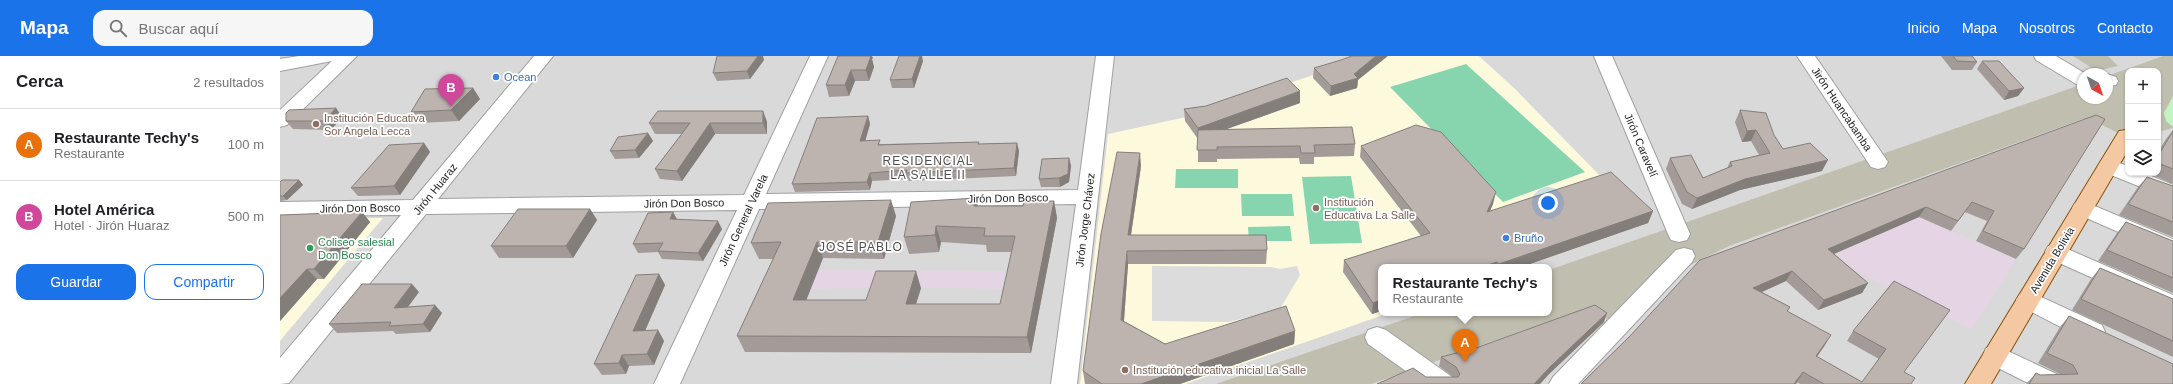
<!DOCTYPE html>
<html lang="es">
<head>
<meta charset="utf-8">
<style>
  body { margin:0; font-family:Arial,sans-serif; background:#f6f6f6; color:#202124 }
  .controls { position:absolute; right:12px; top:12px; display:grid; overflow:hidden; border-radius:8px; box-shadow:0 1px 3px #0004 }
  .controls button { width:36px; height:36px; display:grid; place-items:center; padding:0; border:0; border-bottom:1px solid #e0e0e0; background:#fff; color:#202124; font:20px sans-serif }
  .compass { position:absolute; left:1797px; top:12px; width:36px; height:36px; border-radius:50%; background:#fff; box-shadow:0 1px 3px #0004; rotate:140deg }
  .you { position:absolute; left:1268px; top:147px; width:14px; height:14px; margin:-10px; border:3px solid #fff; border-radius:50%; background:#1a73e8; box-shadow:0 0 0 6px #1a73e833 }
  .badge { display:grid; place-items:center; width:26px; height:26px; border-radius:50%; background:#1a73e8; color:#fff; font-size:13px; font-weight:700 }
  .pin { position:absolute; translate:-50% -33px; filter:drop-shadow(0 1px 2px #0008) }
  .pin::after { content:''; position:absolute; top:21px; width:14px; height:12px; background:inherit; clip-path:polygon(0 0,100% 0,50% 100%) }
  .popup { position:absolute; left:1098px; top:208px; width:174px; height:52px; box-sizing:border-box; display:grid; place-content:center; border-radius:8px; background:#fff; filter:drop-shadow(0 1px 3px #0005); font-size:13px; white-space:nowrap; color:#757577 }
  .popup b { font-size:15px; color:#202124 }
  .popup::after { content:''; position:absolute; left:50%; top:100%; margin-left:-8px; border:8px solid transparent; border-top-color:#fff }
  .list { margin:0; padding:0; list-style:none }
  h2 { display:flex; justify-content:space-between; align-items:center; height:52px; margin:0; padding:0 16px; font-size:17px }
  h2 small { font-size:13px; font-weight:400; color:#757577 }
  .list li { display:grid; grid-template-columns:26px 1fr auto; gap:12px; align-items:center; box-sizing:border-box; height:72px; padding:0 16px; border-top:1px solid #e0e0e0 }
  .list b { display:block; font-size:15px; white-space:nowrap }
  .list p { margin:0; font-size:13px; white-space:nowrap; color:#757577 }
  .list em { font-size:13px; font-style:normal; color:#757577 }
  .actions { display:flex; gap:8px; padding:12px 16px }
  .actions a { flex:1; padding:9px 0; border:1px solid #1a73e8; border-radius:12px; text-align:center; font-size:14px; color:#1a73e8 }
  .actions .main { background:#1a73e8; color:#fff }
  .icon { flex:none; width:22px; height:22px; fill:none; stroke:currentColor; stroke-width:2; stroke-linecap:round; stroke-linejoin:round }
  .map { position:relative; flex:none; width:1893px; height:328px; overflow:hidden }
  header { display:flex; align-items:center; gap:24px; box-sizing:border-box; height:56px; padding:0 20px; background:#1a73e8; color:#fff }
  header strong { font-size:19px }
  nav { display:flex; gap:22px; margin-inline-start:auto; font-size:14px }
  .search { width:280px; height:36px; background:#f6f6f6; display:flex; align-items:center; gap:10px; box-sizing:border-box; padding:0 14px; border-radius:12px; color:#757577; font-size:15px }
  main { display:flex }
  aside { flex:1; background:#fff }
  .map>svg:first-child { display:block }
</style>
</head>
<body>
<header>
<strong>Mapa</strong>
<div class="search"><svg class="icon" aria-label="search" viewBox="0 0 24 24"><circle cx="10" cy="10" r="6"/><path d="M15 15l6 6"/></svg>Buscar aquí</div>
<nav><a>Inicio</a><a>Mapa</a><a>Nosotros</a><a>Contacto</a></nav>
</header>
<main>
<aside>
<h2>Cerca<small>2 resultados</small></h2>
<ul class="list">
<li><span class="badge" style="background:#e8710a">A</span><div><b>Restaurante Techy's</b><p>Restaurante</p></div><em>100 m</em></li>
<li><span class="badge" style="background:#d1479c">B</span><div><b>Hotel América</b><p>Hotel · Jirón Huaraz</p></div><em>500 m</em></li>
</ul>
<div class="actions"><a class="main">Guardar</a><a>Compartir</a></div>
</aside>
<div class="map">
<svg width="1893" height="328" viewBox="0 0 1893 328">
  <rect width="100%" height="100%" fill="#ede9e3"/>
  <path fill="#dad9da" fill-rule="evenodd" d="M0 0H1893V328H0ZM1848 15H1878V117H1848ZM1803 18H1827V42H1803ZM1101 211H1269V257H1101Z"/>
  <g fill="#e5d5e4">
    <polygon points="1639,161 1736,203 1692,273 1553,204 1555,198"/>
    <polygon points="538,214 735,215 730,233 602,231 531,233"/>
  </g>
  <g fill="#fcf9dd">
    <polygon points="1090,0 1199,0 1234,32 1327,127 1101,211 1101,257 1109,257 905,328 800,328 828,78 911,60"/>
    <polygon points="103,162 0,285 0,163"/>
  </g>
  <g fill="#c0bfaf">
    <polygon points="1793,0 1828,0 1838,10 1817,15"/>
    <polygon points="1883,0 1893,0 1893,72 1878,76 1878,15 1848,15 1848,77 1836,76 1814,65 1803,63 1449,190 1406,211 1343,275 1311,251 1091,328 936,328 1143,257 1269,257 1269,214 1803,28 1803,42 1827,42 1827,20"/>
  </g>
  <polygon fill="#c4f4c3" points="1893,40 1893,71 1886,65 1884,57"/>
  <g fill="#87d5af">
    <polygon points="1186,8 1305,116 1223,146 1110,31"/>
    <polygon points="896,113 958,113 958,132 895,132"/>
    <polygon points="1071,120 1082,187 1030,188 1022,121"/>
    <polygon points="961,138 1012,138 1014,160 962,160"/>
    <polygon points="1010,170 1012,185 969,185 968,171"/>
  </g>
  <polygon fill="#dcdcdc" points="872,210 991,211 1000,213 1017,210 1020,219 1000,253 949,266 872,265"/>
  <g fill="none" stroke-linecap="round" stroke-linejoin="round">
    <g stroke="#a0a0a0" stroke-width="2">
      <g id="minor">
        <polygon points="19,0 77,0 7,69 0,71 0,54 52,5 0,15 0,3"/>
        <polygon points="254,0 273,0 158,143 464,139 530,0 548,0 486,138 798,134 816,0 834,0 797,328 771,328 796,148 479,153 400,328 374,328 457,154 146,158 9,327 0,328 0,302 121,159 0,160 0,146 133,144"/>
        <polygon points="1314,0 1332,0 1410,178 1407,184 1399,186 1391,184 1388,178"/>
        <polygon points="1517,0 1535,0 1608,106 1605,111 1598,113 1591,111"/>
        <polygon points="1754,0 1776,0 1806,18 1803,18 1803,30 1796,28 1756,4"/>
        <polygon points="1827,18 1836,21 1838,25 1836,29 1827,30"/>
        <polygon points="1828,103 1848,110 1848,117 1864,117 1893,129 1893,144 1821,115 1818,110 1821,105"/>
        <polygon points="1803,145 1893,183 1893,200 1795,157 1792,152 1795,147"/>
        <polygon points="1776,188 1893,239 1893,258 1768,202 1765,196 1768,190"/>
        <polygon points="1404,192 1412,194 1415,200 1412,206 1298,328 1269,328 1273,321 1396,194"/>
        <polygon points="1748,235 1822,269 1825,276 1822,283 1813,285 1804,283 1740,250 1736,244 1740,238"/>
        <polygon points="1097,271 1106,274 1172,321 1176,328 1144,328 1088,288 1085,281 1088,274"/>
        <polygon points="1715,289 1783,321 1787,328 1750,328 1706,306 1703,299 1706,292"/>
      </g>
    </g>
    <g stroke="#88530d" stroke-width="2">
      <polygon id="major" points="1846,74 1848,74 1848,94 1711,328 1685,328 1836,80 1839,75"/>
    </g>
    <use href="#minor" fill="#fff" fill-rule="evenodd"/>
    <use href="#major" fill="#f3c8a2" fill-rule="evenodd"/>
  </g>
  <g fill="#a39b97">
    <polygon points="1661,0 1692,0 1697,6 1692,14 1672,14"/>
    <polygon points="593,2 592,3 594,11 589,25 575,25 569,40 549,41 546,29"/>
    <polygon points="484,4 470,23 437,25 433,17"/>
    <polygon points="643,5 634,32 612,32 610,24"/>
    <polygon points="1702,5 1744,32 1738,40 1724,44 1697,13"/>
    <polygon points="1034,12 1078,24 1077,32 1050,40 1033,22"/>
    <polygon points="193,32 200,43 179,65 139,67 131,56"/>
    <polygon points="1020,47 947,73 1075,88 1074,100 1034,101 1034,108 1020,108 1019,102 937,103 937,106 918,106 918,83 905,65 904,53"/>
    <polygon points="56,52 62,61 51,74 13,73 6,65"/>
    <polygon points="1460,54 1494,79 1503,93 1542,115 1460,134 1412,153 1402,148 1386,113 1390,102 1423,122 1447,112 1450,106 1479,99 1471,85 1462,86 1455,66"/>
    <polygon points="483,55 487,66 487,78 435,78 402,125 380,123 375,113 402,78 375,78 369,67"/>
    <polygon points="1816,59 1744,193 1736,203 1696,185 1707,165 1685,156 1671,175 1639,161 1554,198 1588,227 1582,237 1538,254 1506,225 1482,236 1510,251 1507,256 1545,289 1537,301 1582,326 1599,303 1567,285 1573,275 1614,225 1624,316 1631,328 1520,328 1517,326 1516,328 1301,328 1350,280"/>
    <polygon points="588,60 590,68 585,85 601,88 699,86 699,88 737,87 739,95 736,120 629,125 628,123 592,125 590,134 515,136 512,128"/>
    <polygon points="1893,74 1893,128 1868,117 1878,117 1878,96 1886,83"/>
    <polygon points="368,77 373,85 359,102 335,103 330,95"/>
    <polygon points="144,87 150,96 120,139 78,140 71,132"/>
    <polygon points="1081,90 1213,148 1210,155 1373,155 1368,167 1241,211 1101,211 1101,255 1092,258 1063,216 1064,204 1141,180 1080,101"/>
    <polygon points="789,102 791,110 789,126 780,131 761,131 759,123"/>
    <polygon points="861,110 851,179 987,194 986,208 848,208 844,265 885,288 1015,275 1014,288 900,328 805,328 803,315"/>
    <polygon points="1867,121 1893,130 1893,181 1839,159 1858,131"/>
    <polygon points="19,124 23,129 7,144 0,145 0,126"/>
    <polygon points="774,145 777,162 751,297 465,296 457,280 493,203 479,203 471,187 616,160 604,203 543,202 526,244 586,244 641,232 636,248 720,248 732,196 707,196 706,189 661,186 659,196 629,198 624,181 698,150 743,150"/>
    <polygon points="310,153 317,164 293,202 219,202 211,190"/>
    <polygon points="82,156 90,166 44,223 37,223 0,265 0,159"/>
    <polygon points="393,156 397,164 442,173 423,205 382,203 378,196 358,197 353,188"/>
    <polygon points="1846,166 1893,185 1893,237 1818,205 1837,177"/>
    <polygon points="1820,212 1893,243 1893,301 1792,254 1811,223"/>
    <polygon points="379,218 385,229 365,275 378,274 384,285 374,309 349,310 346,318 322,319 314,308"/>
    <polygon points="139,236 128,251 162,257 150,276 116,278 113,275 57,277 49,268"/>
    <polygon points="1789,260 1893,328 1746,328 1756,317 1760,319 1780,318 1758,307 1780,271"/>
    <polygon points="1324,266 1268,319 1260,328 1146,321 1173,321 1159,310 1161,301"/>
  </g>
  <g fill="#847e7b">
    <polygon points="478,0 483,0 484,4 470,23 467,15"/>
    <polygon points="586,0 592,0 593,2 592,3 594,11 589,25 586,14"/>
    <polygon points="640,0 642,0 643,5 634,32 632,23"/>
    <polygon points="1096,0 1108,0 1078,24 1077,32 1050,40 1051,30 1074,18"/>
    <polygon points="571,14 575,25 569,40 565,29"/>
    <polygon points="193,32 200,43 179,65 171,54"/>
    <polygon points="1744,32 1738,40 1724,44 1729,35"/>
    <polygon points="1020,35 1020,47 918,83 918,72"/>
    <polygon points="56,52 62,61 51,74 44,65"/>
    <polygon points="483,55 487,66 487,78 483,67"/>
    <polygon points="588,60 590,68 583,93 580,85"/>
    <polygon points="430,67 435,78 402,125 397,115"/>
    <polygon points="1476,74 1471,85 1462,86 1467,75"/>
    <polygon points="368,77 373,85 359,102 355,94"/>
    <polygon points="144,87 150,96 120,139 114,130"/>
    <polygon points="737,87 739,95 736,120 734,112"/>
    <polygon points="860,97 861,110 849,192 848,179"/>
    <polygon points="789,102 791,110 789,126 780,131 779,122"/>
    <polygon points="1548,104 1542,115 1460,134 1412,153 1417,142 1465,123"/>
    <polygon points="590,117 592,125 590,134 587,126"/>
    <polygon points="19,124 23,129 7,144 3,140"/>
    <polygon points="1216,136 1213,148 1204,168 1207,156"/>
    <polygon points="696,142 700,158 694,150"/>
    <polygon points="611,144 616,160 604,203 598,186"/>
    <polygon points="774,145 777,162 751,297 747,281"/>
    <polygon points="1646,151 1639,161 1542,203 1548,193"/>
    <polygon points="310,153 317,164 293,202 286,190"/>
    <polygon points="1373,155 1368,167 1241,211 1218,211 1219,208"/>
    <polygon points="82,156 90,166 44,223 34,213"/>
    <polygon points="393,156 398,165 390,163"/>
    <polygon points="438,165 442,173 423,205 418,197"/>
    <polygon points="656,170 661,186 659,196 655,179"/>
    <polygon points="537,186 543,202 520,260 513,244"/>
    <polygon points="847,195 848,208 843,277 841,264"/>
    <polygon points="1217,206 1216,211 1202,211"/>
    <polygon points="27,213 37,223 0,265 0,242"/>
    <polygon points="636,215 641,232 631,264 626,248"/>
    <polygon points="1512,215 1506,225 1468,242 1473,232"/>
    <polygon points="379,218 385,229 360,286 353,275"/>
    <polygon points="1588,227 1582,237 1538,254 1544,244"/>
    <polygon points="132,228 139,236 121,260 114,252"/>
    <polygon points="1101,244 1101,255 1092,258 1093,247"/>
    <polygon points="155,249 162,257 150,276 143,268"/>
    <polygon points="1327,257 1324,266 1268,319 1260,328 1254,328 1271,310"/>
    <polygon points="378,274 384,285 374,309 367,298"/>
    <polygon points="1015,275 1014,288 900,328 861,328"/>
    <polygon points="1551,279 1545,289 1530,310 1536,300"/>
    <polygon points="342,299 349,310 346,318 339,307"/>
    <polygon points="1523,316 1516,328 1514,328"/>
  </g>
  <g fill="#bdb4b0" stroke="#847e7b">
    <polygon points="437,0 478,0 467,15 433,17"/>
    <polygon points="558,0 591,0 586,14 571,14 565,29 546,29"/>
    <polygon points="619,0 640,0 632,23 610,24"/>
    <polygon points="1072,0 1096,0 1074,18 1078,22 1051,30 1034,12 1061,4"/>
    <polygon points="1673,0 1692,0 1697,6 1677,5"/>
    <polygon points="1702,5 1719,5 1744,32 1729,35"/>
    <polygon points="1007,22 1020,35 918,72 904,53 926,50"/>
    <polygon points="193,32 171,54 131,56 145,33"/>
    <polygon points="56,52 44,65 6,65 6,57 9,54"/>
    <polygon points="1460,54 1486,57 1494,79 1503,93 1530,87 1548,104 1465,123 1417,142 1407,136 1390,102 1411,99 1423,122 1452,110 1450,106 1490,97 1476,74 1467,75"/>
    <polygon points="378,55 483,55 483,67 430,67 397,115 375,113 410,67 369,67"/>
    <polygon points="1816,59 1825,63 1744,193 1703,175 1714,155 1692,146 1678,165 1646,151 1548,193 1588,227 1544,244 1512,215 1473,232 1510,251 1507,255 1551,279 1536,300 1582,326 1606,293 1573,275 1614,225 1670,254 1624,316 1635,322 1631,328 1544,328 1523,316 1514,328 1301,328 1350,280 1420,204"/>
    <polygon points="588,60 580,85 600,84 598,89 699,86 698,88 737,87 734,112 626,117 627,114 590,117 587,126 512,128 537,62"/>
    <polygon points="1136,69 1161,76 1216,136 1207,156 1331,116 1373,155 1219,208 1217,206 1202,211 1101,211 1101,244 1093,247 1064,204 1150,177 1081,90"/>
    <polygon points="1072,71 1075,88 1034,89 1035,97 1021,97 1020,90 937,91 937,94 917,94 918,74"/>
    <polygon points="1893,75 1893,113 1878,107 1878,100"/>
    <polygon points="368,77 355,94 330,95 338,81"/>
    <polygon points="144,87 114,130 71,132 109,89"/>
    <polygon points="837,96 860,97 848,179 986,179 987,194 847,195 841,264 885,288 1006,250 1015,275 861,328 822,328 803,315 821,178"/>
    <polygon points="789,102 788,118 779,122 759,123 762,103"/>
    <polygon points="1867,121 1893,130 1893,166 1848,148"/>
    <polygon points="2,124 19,124 3,140 0,140 0,126"/>
    <polygon points="696,142 694,150 743,150 744,145 774,145 747,281 457,280 501,186 471,187 488,147 611,144 598,186 537,186 513,244 586,244 596,215 636,215 626,248 720,248 735,180 704,180 705,172 656,170 655,179 624,181 631,146"/>
    <polygon points="238,153 310,153 286,190 211,190"/>
    <polygon points="82,156 34,213 27,213 0,242 0,159"/>
    <polygon points="393,156 390,163 438,165 418,197 378,195 383,187 353,188 368,157"/>
    <polygon points="1846,166 1893,185 1893,222 1827,194"/>
    <polygon points="1820,212 1893,243 1893,285 1801,243"/>
    <polygon points="379,218 353,275 378,274 367,298 342,299 339,307 314,308 356,219"/>
    <polygon points="82,228 132,228 114,252 155,249 143,268 109,270 111,266 49,268"/>
    <polygon points="1315,249 1327,257 1271,310 1254,328 1097,328 1133,312 1146,321 1178,321 1180,318 1176,311 1161,301 1196,292"/>
    <polygon points="1789,260 1893,308 1893,328 1749,328 1756,317 1760,319 1798,318 1793,309 1767,297"/>
  </g>
  <g fill="#3f7fe0" stroke="#fff" stroke-width="1.5">
    <circle cx="216" cy="21" r="4"/>
    <circle cx="1226" cy="182" r="4"/>
  </g>
  <g fill="#8d6e63" stroke="#fff" stroke-width="1.5">
    <circle cx="36" cy="68" r="4"/>
    <circle cx="1036" cy="152" r="4"/>
    <circle cx="845" cy="314" r="4"/>
  </g>
  <circle fill="#2e9e5b" stroke="#fff" stroke-width="1.5" cx="30" cy="192" r="4"/>
  <g text-anchor="middle" dominant-baseline="central" stroke-width="3.5" stroke-linejoin="round" paint-order="stroke">
    <g font-size="11" fill="#366cbe" stroke="#fff" text-anchor="start">
      <text x="224" y="21">Ocean</text>
      <text x="1234" y="182">Bruño</text>
    </g>
    <g font-size="11" fill="#1c1c1c" stroke="#fff">
      <text transform="translate(1562 53) rotate(56)">Jirón Huancabamba</text>
      <text transform="translate(1361 89) rotate(67)">Jirón Caravelí</text>
      <text transform="translate(155 133) rotate(-51)">Jirón Huaraz</text>
      <text transform="translate(728 142) rotate(-1)">Jirón Don Bosco</text>
      <text transform="translate(404 147) rotate(-1)">Jirón Don Bosco</text>
      <text transform="translate(80 152) rotate(-1)">Jirón Don Bosco</text>
      <text transform="translate(463 164) rotate(-65)">Jirón General Varela</text>
      <text transform="translate(805 164) rotate(-83)">Jirón Jorge Chávez</text>
      <text transform="translate(1772 204) rotate(-59)">Avenida Bolivia</text>
    </g>
    <g font-size="11" fill="#785e54" stroke="#fff" text-anchor="start">
      <text x="44" y="62">Institución Educativa<tspan x="44" dy="13">Sor Angela Lecca</tspan></text>
      <text x="1044" y="146">Institución<tspan x="1044" dy="13">Educativa La Salle</tspan></text>
      <text x="853" y="314">Institución educativa inicial La Salle</text>
    </g>
    <g font-size="11" fill="#27864d" stroke="#fff" text-anchor="start">
      <text x="38" y="186">Coliseo salesial<tspan x="38" dy="13">Don Bosco</tspan></text>
    </g>
    <g font-size="12" letter-spacing="1" fill="#4f4f4f" stroke="#fff">
      <text x="648" y="105">RESIDENCIAL<tspan x="648" dy="14">LA SALLE II</tspan></text>
      <text x="581" y="191">JOSÉ PABLO</text>
    </g>
  </g>
</svg>
<div class="controls">
<button>+</button>
<button>−</button>
<button><svg class="icon" aria-label="layers" viewBox="0 0 24 24"><path d="M12 4l9 5-9 5-9-5zM3 14l9 5 9-5"/></svg></button>
</div>
<svg class="compass" viewBox="-18 -18 36 36"><path d="M0-13l5 13h-10z" fill="#e53935"/><path d="M0 13l5-13h-10z" fill="#757577"/></svg>
<div class="you"></div>
<div class="pin badge" style="left:1185px;top:306px;background:#e8710a">A</div>
<div class="popup"><b>Restaurante Techy's</b>Restaurante</div>
<div class="pin badge" style="left:171px;top:51px;background:#d1479c">B</div>
</div>
</main>
</body>
</html>
